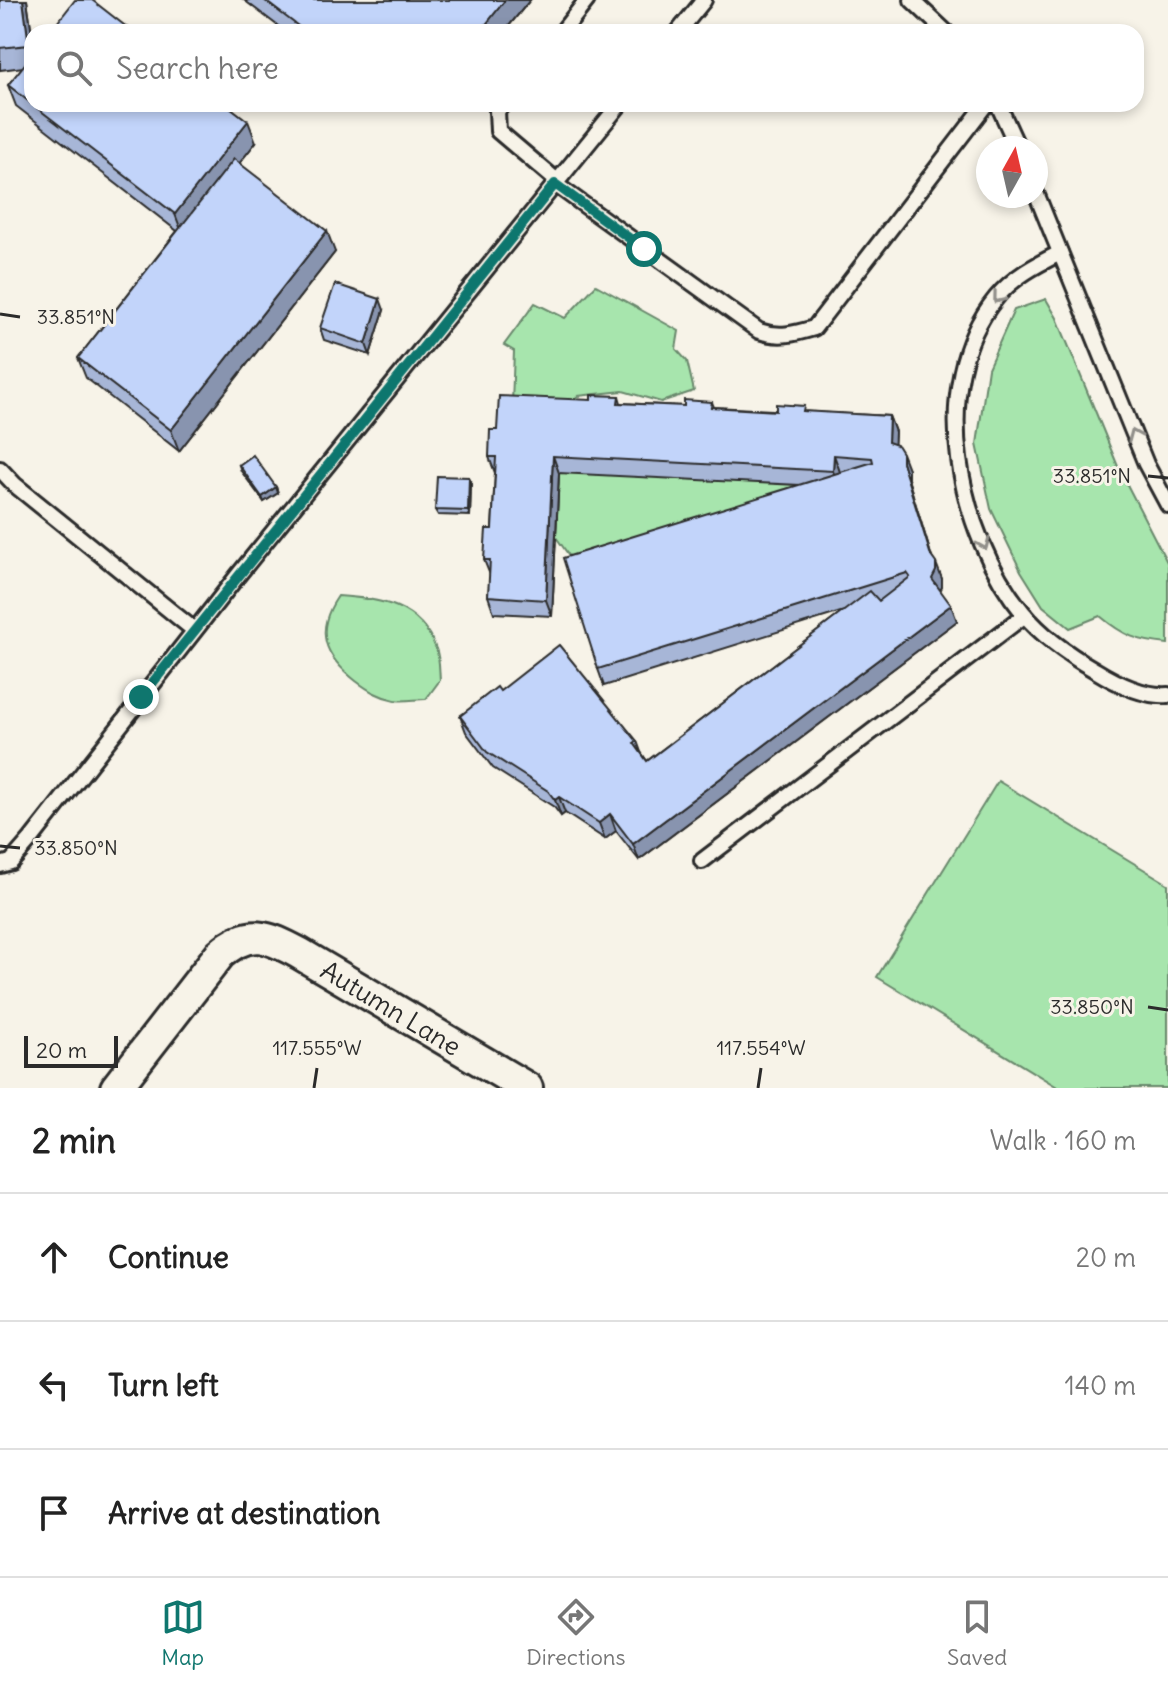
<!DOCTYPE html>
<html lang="en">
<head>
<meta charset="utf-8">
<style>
  body { margin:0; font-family:Delius,sans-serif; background:#f2f2f2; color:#222 }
  .compass { position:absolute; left:976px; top:136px; width:72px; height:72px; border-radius:50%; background:#fff; box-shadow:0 4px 12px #0003; rotate:8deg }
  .scale { position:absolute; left:24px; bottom:20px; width:94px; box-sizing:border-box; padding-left:8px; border:4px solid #2b2b2b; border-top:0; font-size:22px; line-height:28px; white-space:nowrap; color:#2b2b2b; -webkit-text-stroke:6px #f7f3e8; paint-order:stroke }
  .stop { position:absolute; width:24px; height:24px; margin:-18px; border:6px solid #0f766e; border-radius:50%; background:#fff }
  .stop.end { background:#0f766e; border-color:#fff; box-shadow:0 2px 8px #0008 }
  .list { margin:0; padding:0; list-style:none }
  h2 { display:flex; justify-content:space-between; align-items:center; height:104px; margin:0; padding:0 32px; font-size:34px }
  h2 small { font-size:26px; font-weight:400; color:#767676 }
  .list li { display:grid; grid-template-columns:52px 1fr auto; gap:24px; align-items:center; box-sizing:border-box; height:128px; padding:0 32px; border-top:2px solid #e0e0e0 }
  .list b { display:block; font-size:30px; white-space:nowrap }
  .list em { font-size:26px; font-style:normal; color:#767676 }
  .icon { flex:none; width:44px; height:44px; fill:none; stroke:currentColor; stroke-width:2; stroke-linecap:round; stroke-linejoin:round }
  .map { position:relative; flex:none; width:1168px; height:1088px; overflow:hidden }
  .search { position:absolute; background:#fff; box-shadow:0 4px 12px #0003; left:24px; right:24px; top:24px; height:88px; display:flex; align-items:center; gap:20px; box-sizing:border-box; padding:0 28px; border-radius:24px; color:#767676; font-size:30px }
  .sheet { height:488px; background:#fff }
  nav { display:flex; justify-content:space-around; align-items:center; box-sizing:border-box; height:112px; border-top:2px solid #e0e0e0; background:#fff; font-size:22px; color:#767676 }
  nav a { display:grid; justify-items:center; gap:4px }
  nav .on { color:#0f766e }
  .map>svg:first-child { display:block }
</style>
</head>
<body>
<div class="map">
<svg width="1168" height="1088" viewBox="0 0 1168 1088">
  <rect width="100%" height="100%" fill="#f7f3e8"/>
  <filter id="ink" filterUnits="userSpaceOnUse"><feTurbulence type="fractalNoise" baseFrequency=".0125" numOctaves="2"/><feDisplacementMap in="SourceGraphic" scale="16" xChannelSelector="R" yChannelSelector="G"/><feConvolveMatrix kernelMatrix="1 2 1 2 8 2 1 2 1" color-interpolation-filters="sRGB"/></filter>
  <g filter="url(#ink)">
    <g fill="#a7e5ad" stroke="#69886c" stroke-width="2">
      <polygon points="596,285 679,331 676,349 687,361 694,391 661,402 623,391 578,396 562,410 512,404 514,351 504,345 535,303 565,318"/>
      <path d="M1046 299 1057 318 1119 469 1168 564V644C1137 641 1124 636 1100 616L1070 628 1043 606 1021 571 991 509 977 444 988 368 1014 310Z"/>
      <polygon points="840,472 878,474 580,571 556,537 559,473"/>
      <path d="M338 596C380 599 420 604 436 649 440 658 439 671 440 680L426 699C416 699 404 702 395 700 379 697 368 690 356 681 324 656 314 631 338 596Z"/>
      <polygon points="998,781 1168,884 1168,1088 1059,1088 877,977"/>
    </g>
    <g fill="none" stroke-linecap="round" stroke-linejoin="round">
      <g stroke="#2b2b2b" stroke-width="20">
        <g id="service">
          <polyline points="912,0 946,32"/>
          <polyline points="562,32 587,0"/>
          <polyline points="678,32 704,0"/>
          <polyline points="503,104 497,111 498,131 557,181"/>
          <polyline points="998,104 1018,148"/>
          <path d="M555 184 759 331C779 338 794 334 814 328L986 104"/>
          <polyline points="1036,193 1146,464 1168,505"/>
          <path d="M1060 253C1036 265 1013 277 996 298 926 384 958 535 1024 614 1043 637 1069 655 1095 670 1116 683 1143 697 1168 695"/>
          <polyline points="0,469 15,485 194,630"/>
          <polyline points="702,861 1025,615"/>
          <polyline points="0,865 11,862 31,839 239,574 620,104"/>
        </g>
      </g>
      <g stroke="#2b2b2b" stroke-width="36">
        <path id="minor" d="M116 1088 220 954C250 928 267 936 299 953L527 1088"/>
      </g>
      <use href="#service" stroke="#f7f3e8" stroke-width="14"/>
      <use href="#minor" stroke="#f7f3e8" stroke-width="30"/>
    </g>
    <g fill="#a7b6d7" stroke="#2b2b2b" stroke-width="2">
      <polygon points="0,0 27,0 32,34 32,104 256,142 239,163 335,252 179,451 86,378 78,358 177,231 16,106 8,85 23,67 0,70"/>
      <polygon points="244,0 530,0 504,32 286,32"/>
      <polygon points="384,310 370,355 324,340 320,328"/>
      <polygon points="619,396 621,403 684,406 712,402 714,407 889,416 895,432 894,444 908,469 908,479 932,558 942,579 942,587 940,590 957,621 639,860 616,831 605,839 565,813 561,816 554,807 493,768 466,732 460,716 500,691 637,741 641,752 647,761 844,611 604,686 598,669 798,485 559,473 552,616 494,613 488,596 490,575 484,560 492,529 495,473 489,457 497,430 591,400"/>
      <polygon points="239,465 276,487 278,493 264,502 241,471"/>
      <polygon points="471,483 470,516 438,515 435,510"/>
    </g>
    <g fill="#8894af" stroke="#2b2b2b" stroke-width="2">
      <polygon points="23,0 27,0 32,34 32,54 29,45"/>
      <polygon points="505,0 530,0 504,32 480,32"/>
      <polygon points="248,121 256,142 183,235 175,214"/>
      <polygon points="327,231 335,252 179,451 171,430"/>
      <polygon points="380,299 384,310 370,355 366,344"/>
      <polygon points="889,416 895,432 894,458 888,442"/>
      <polygon points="902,453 908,469 908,479 936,571 936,563 942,579 942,587 938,595 932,579 931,556 902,462"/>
      <polygon points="834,455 840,472 839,487 833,471"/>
      <polygon points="553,456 559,473 552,616 546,600"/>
      <polygon points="469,477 471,483 470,516 468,511"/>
      <polygon points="276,487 278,493 264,502 262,497"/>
      <polygon points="951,605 957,621 639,860 633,844"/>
      <polygon points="559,797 565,813 561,816 555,800"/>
      <polygon points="610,814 616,831 605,839 599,823"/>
    </g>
    <g fill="#c2d4fa" stroke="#2b2b2b" stroke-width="2">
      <polygon points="0,0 23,0 29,45 0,48"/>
      <polygon points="75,0 92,0 133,32 50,32"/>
      <polygon points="264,0 505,0 480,32 306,32"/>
      <polygon points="32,55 32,104 8,85"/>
      <polygon points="32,104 226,104 248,121 175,214"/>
      <polygon points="234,159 327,231 171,430 78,358"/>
      <polygon points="335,284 380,299 366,344 320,328"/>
      <polygon points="591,395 619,396 618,403 684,406 684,400 712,402 711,407 776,411 776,404 804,406 803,411 889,416 888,442 897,445 902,453 902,462 931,556 936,563 936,571 932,579 951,605 633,844 610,814 599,823 559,797 555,800 548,791 487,752 460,716 497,687 500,691 559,645 637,741 634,743 647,761 870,591 879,601 910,577 907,573 598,669 563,558 873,462 872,458 834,455 833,471 553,456 546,600 488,596 490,560 484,560 486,529 492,529 496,457 489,457 490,430 497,430 499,396 591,400"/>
      <polygon points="253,455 276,487 262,497 239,465"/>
      <polygon points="437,476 469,477 468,511 435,510"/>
    </g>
    <defs><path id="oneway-chevron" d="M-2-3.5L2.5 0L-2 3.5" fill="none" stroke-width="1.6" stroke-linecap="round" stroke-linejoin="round" transform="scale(2)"/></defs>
    <g stroke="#918f8a">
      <use href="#oneway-chevron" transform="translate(998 298) rotate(129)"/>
      <use href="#oneway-chevron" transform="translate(1134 435) rotate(-113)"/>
      <use href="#oneway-chevron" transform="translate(984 544) rotate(67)"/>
    </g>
  </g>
  <g fill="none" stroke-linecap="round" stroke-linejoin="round" filter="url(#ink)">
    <polyline stroke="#0f766e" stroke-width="10" points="141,697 555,184 644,249"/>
  </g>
  <path fill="none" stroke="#2b2b2b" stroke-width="3" d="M0 314 20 317M1148 476 1168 478M0 846 20 848M1148 1007 1168 1010M314 1088 317 1068M758 1088 761 1068"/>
  <g text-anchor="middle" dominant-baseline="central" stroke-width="6" stroke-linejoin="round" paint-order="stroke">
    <g font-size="26" fill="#2b2b2b" stroke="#f7f3e8">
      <text transform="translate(391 1008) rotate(31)">Autumn Lane</text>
    </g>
  </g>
  <g font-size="20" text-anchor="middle" fill="#2b2b2b" stroke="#f7f3e8" stroke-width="6" stroke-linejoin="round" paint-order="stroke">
    <text x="76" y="324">33.851°N</text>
    <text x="1092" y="483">33.851°N</text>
    <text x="76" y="855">33.850°N</text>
    <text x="1092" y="1014">33.850°N</text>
    <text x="317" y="1055">117.555°W</text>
    <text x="761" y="1055">117.554°W</text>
  </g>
</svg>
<svg class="compass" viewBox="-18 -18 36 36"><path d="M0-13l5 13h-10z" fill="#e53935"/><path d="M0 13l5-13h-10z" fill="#767676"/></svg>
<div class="scale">20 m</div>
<div class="stop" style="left:644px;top:249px"></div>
<div class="stop end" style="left:141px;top:697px"></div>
<div class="search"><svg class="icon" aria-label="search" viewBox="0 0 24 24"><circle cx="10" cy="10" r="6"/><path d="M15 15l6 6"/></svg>Search here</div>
</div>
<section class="sheet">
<h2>2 min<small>Walk · 160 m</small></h2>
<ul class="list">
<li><svg class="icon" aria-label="ahead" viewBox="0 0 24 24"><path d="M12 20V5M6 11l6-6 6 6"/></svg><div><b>Continue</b></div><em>20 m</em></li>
<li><svg class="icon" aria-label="left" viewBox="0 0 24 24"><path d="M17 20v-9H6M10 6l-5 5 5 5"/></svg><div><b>Turn left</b></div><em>140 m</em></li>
<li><svg class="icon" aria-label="arrive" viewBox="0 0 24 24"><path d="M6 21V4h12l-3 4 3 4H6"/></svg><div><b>Arrive at destination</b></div></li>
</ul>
</section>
<nav>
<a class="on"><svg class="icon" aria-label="map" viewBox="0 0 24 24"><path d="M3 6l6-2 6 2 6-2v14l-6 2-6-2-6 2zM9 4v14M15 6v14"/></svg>Map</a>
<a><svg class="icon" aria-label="directions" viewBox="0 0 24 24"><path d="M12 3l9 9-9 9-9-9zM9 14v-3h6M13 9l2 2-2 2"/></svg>Directions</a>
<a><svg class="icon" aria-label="saved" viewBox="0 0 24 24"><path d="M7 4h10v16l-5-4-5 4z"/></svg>Saved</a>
</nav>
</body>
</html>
